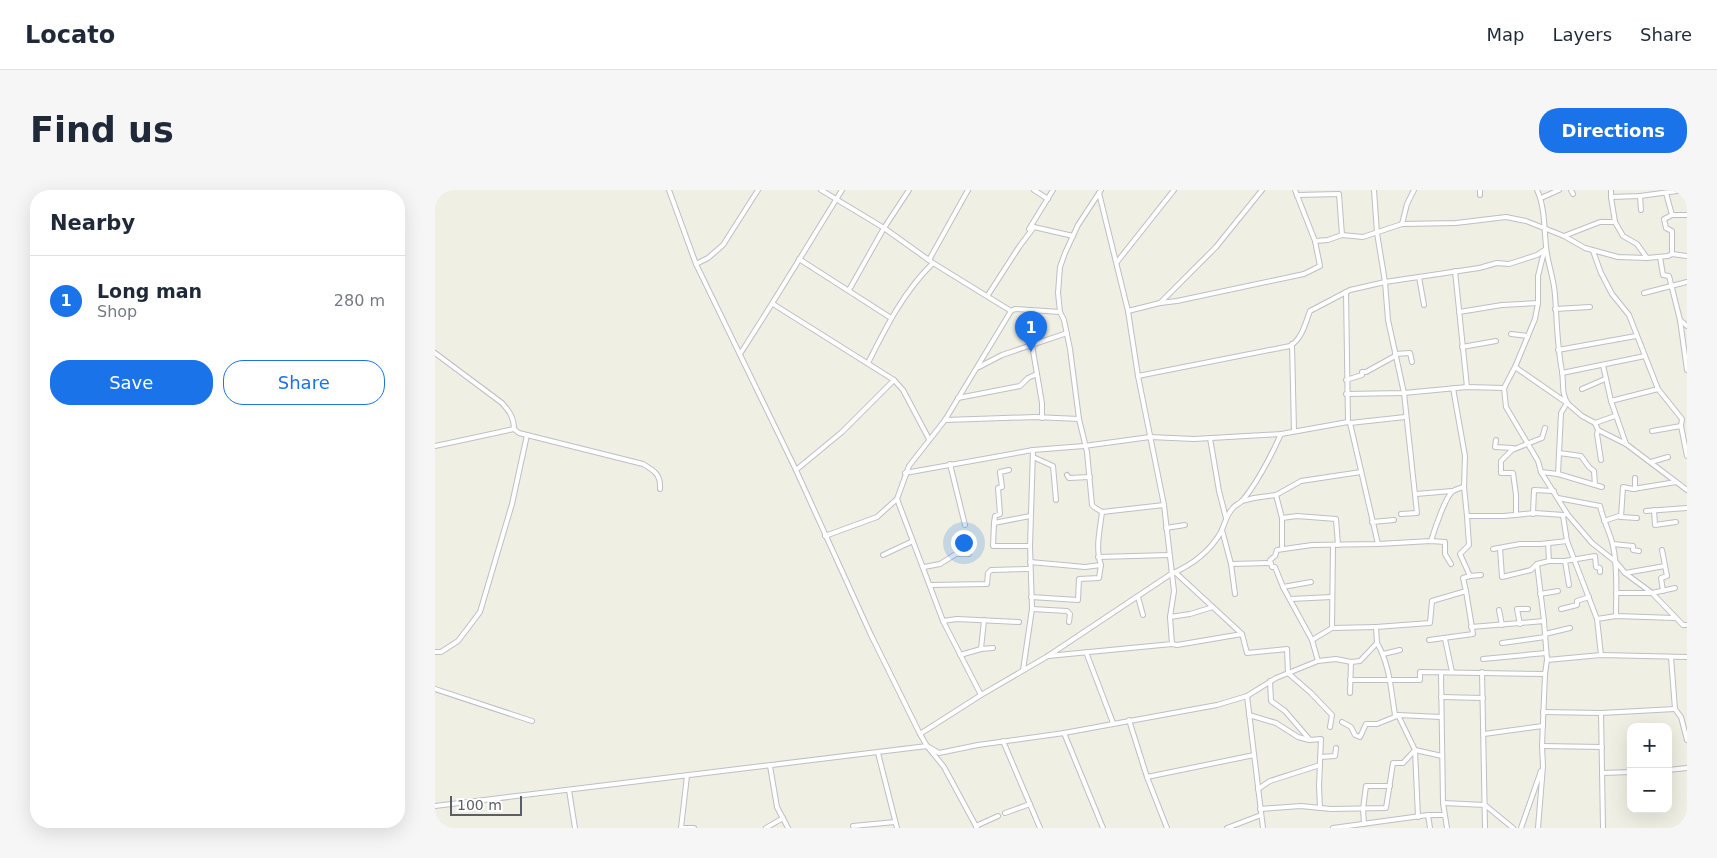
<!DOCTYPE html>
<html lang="en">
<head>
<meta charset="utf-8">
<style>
  body { margin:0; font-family:"DejaVu Sans",sans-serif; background:#f6f6f7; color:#1f2937 }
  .controls { position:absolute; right:15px; bottom:15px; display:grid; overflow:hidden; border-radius:10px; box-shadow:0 5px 20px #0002 }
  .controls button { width:45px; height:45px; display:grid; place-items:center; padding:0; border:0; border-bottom:1px solid #e0e1e3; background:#fff; color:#1f2937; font:25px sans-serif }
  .scale { position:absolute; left:15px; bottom:12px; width:72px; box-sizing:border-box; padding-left:5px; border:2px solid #5b5e66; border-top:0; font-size:14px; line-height:18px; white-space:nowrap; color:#5b5e66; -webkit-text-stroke:4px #fff; paint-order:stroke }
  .you { position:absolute; left:528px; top:352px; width:18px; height:18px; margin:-12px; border:4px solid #fff; border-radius:50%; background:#1a73e8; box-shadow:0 0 0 8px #1a73e833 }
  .badge { display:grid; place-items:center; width:32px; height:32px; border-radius:50%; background:#1a73e8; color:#fff; font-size:16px; font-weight:700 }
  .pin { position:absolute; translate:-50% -41px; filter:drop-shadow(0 1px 2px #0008) }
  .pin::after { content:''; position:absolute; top:26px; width:18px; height:15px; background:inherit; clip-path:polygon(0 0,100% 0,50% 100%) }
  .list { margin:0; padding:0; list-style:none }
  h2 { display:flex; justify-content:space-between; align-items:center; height:65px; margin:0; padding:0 20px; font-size:21px }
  h2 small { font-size:16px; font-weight:400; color:#747a83 }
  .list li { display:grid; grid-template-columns:32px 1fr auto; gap:15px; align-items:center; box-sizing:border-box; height:90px; padding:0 20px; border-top:1px solid #e0e1e3 }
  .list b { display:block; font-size:19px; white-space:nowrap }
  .list p { margin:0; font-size:16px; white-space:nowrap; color:#747a83 }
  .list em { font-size:16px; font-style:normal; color:#747a83 }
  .actions { display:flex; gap:10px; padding:15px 20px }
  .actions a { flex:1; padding:11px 0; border:1px solid #1a73e8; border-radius:20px; text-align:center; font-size:18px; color:#1a73e8 }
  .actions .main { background:#1a73e8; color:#fff }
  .map { position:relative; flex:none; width:1252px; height:638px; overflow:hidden; border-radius:20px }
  header { display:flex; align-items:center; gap:30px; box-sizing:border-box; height:70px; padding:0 25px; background:#fff; border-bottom:1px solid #e0e1e3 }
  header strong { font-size:24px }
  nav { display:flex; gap:28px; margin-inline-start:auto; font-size:18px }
  .intro { display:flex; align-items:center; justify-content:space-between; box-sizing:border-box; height:120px; padding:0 30px }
  h1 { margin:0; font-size:35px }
  .button { padding:12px 22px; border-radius:20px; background:#1a73e8; color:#fff; font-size:18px; font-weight:700 }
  main { display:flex; gap:30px; padding:0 30px }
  aside { flex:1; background:#fff; border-radius:20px; box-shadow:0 5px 20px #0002 }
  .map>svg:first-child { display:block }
</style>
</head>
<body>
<header>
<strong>Locato</strong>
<nav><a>Map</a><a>Layers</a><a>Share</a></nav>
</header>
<div class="intro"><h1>Find us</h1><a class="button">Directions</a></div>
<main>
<aside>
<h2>Nearby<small></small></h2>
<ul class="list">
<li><span class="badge">1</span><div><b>Long man</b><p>Shop</p></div><em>280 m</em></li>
</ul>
<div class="actions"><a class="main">Save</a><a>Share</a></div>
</aside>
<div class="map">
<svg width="1252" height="638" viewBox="0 0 1252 638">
  <rect width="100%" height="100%" fill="#f0efe3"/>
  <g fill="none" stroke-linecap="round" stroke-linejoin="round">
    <g stroke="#bdbfc6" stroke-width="6">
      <g id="street">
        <polyline points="234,0 261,74 361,280 436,445 485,544 492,556 509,577 542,638"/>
        <polyline points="386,0 449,38 498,73 576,121 580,119 625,122"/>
        <polyline points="599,0 613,9"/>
        <polyline points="666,0 643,35 630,63 625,77 623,103 625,122 629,130 635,159 644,229 652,262 657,315 659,317 667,322 729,315"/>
        <polyline points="939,0 942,43 950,92 953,130 969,203 982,323 966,324"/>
        <polyline points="1045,0 1045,5"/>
        <path d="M1102 0C1110 17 1109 38 1111 56 1112 72 1119 88 1120 105 1122 131 1122 156 1127 181 1129 194 1126 203 1133 214"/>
        <polyline points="1136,0 1138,4"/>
        <polyline points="1176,0 1176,7 1180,32 1188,46 1202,54 1212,68"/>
        <polyline points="1231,3 1237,25"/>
        <polyline points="862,5 904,4 907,45"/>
        <polyline points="1205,6 1206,20"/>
        <polyline points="1176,7 1205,6 1249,0"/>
        <polyline points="1106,8 1124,0"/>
        <polyline points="967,34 972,14 979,0"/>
        <polyline points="599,37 638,46"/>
        <polyline points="1129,46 1165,32 1180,32"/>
        <polyline points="880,51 893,50 907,45 928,47 967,34 1021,33 1071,27 1091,31 1129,46 1150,58 1183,67 1212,68 1233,66 1237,64 1252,66"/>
        <polyline points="1158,61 1166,83 1177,104 1194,125 1223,199 1247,229 1246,236 1252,266"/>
        <polyline points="1109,62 1103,86 1103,113 1100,129 1080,177 1069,198 1071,217 1103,271 1106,282 1133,325 1157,353 1181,372 1190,383 1217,403 1248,435 1252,435"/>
        <polyline points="1237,64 1237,41 1231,38 1229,29 1237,25 1252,25"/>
        <polyline points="1225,67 1228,85 1234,86 1245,130 1252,180"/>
        <polyline points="364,69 456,128"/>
        <polyline points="494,70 533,0"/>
        <polyline points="682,72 739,0"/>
        <polyline points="261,74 273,68 288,55 323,0"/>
        <polyline points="1020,81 1032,197"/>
        <polyline points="984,87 989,115"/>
        <polyline points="414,100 449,38 474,0"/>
        <polyline points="911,102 913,232 915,233 943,354"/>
        <polyline points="1209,103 1252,92"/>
        <polyline points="553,105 584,57 599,37 594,39 618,0"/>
        <polyline points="725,113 742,111 869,84 885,76 880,51 860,0"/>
        <polyline points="338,114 459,190 468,200 494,249"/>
        <polyline points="1120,119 1155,117"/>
        <polyline points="693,121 725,113 781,57 827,0"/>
        <polyline points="1024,122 1067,115 1103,113"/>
        <polyline points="1245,130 1252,136"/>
        <polyline points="1076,144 1093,146"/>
        <polyline points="857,154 859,241"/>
        <polyline points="597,155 607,213 607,228"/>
        <polyline points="1027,157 1061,151"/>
        <polyline points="1123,160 1201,146"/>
        <path d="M0 163 67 213C75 222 79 228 79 239"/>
        <path d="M305 164C340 110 373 55 407 0"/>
        <polyline points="960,164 975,163 977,172"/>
        <path d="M433 173C451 137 469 101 498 73"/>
        <polyline points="1168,175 1176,211 1191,254"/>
        <polyline points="544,177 567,165 632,143"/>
        <polyline points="1080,177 1132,213 1147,226 1160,233 1163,240 1191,254 1252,300"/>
        <polyline points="1127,183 1210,166"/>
        <path d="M703 186 855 156C867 149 870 134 875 121L915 100 950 92 1044 78 1062 73 1074 74 1102 65 1111 59"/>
        <polyline points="911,190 927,185 927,182 931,182 960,166"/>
        <polyline points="1147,199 1170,189"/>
        <polyline points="911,204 969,203 1032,197 1069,198"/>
        <polyline points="523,208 585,196 593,188 602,184"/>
        <polyline points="1176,211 1223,199"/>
        <polyline points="510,230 600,227 644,229"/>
        <polyline points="915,233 970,227"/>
        <polyline points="1160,233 1180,226"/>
        <polyline points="1163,240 1162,244 1166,270"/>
        <polyline points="1217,241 1246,236"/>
        <polyline points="775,248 784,301 791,328"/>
        <polyline points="1061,250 1060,257 1078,258"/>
        <path d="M0 256 79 239 84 243 208 274C220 281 226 285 225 299"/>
        <polyline points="1124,263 1146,266 1154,277 1159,281 1160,295"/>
        <polyline points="598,267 618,276 621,310"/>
        <polyline points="1216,272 1233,267"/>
        <polyline points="515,274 530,335"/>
        <polyline points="361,280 407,242 459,190"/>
        <polyline points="1106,282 1123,284 1167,297"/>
        <polyline points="470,283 598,260 649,256 715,247 759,249 846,244 913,232"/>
        <polyline points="1123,284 1126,223 1132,213"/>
        <polyline points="632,285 634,288 655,287"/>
        <polyline points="1200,299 1200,288"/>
        <polyline points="981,304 1017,301"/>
        <polyline points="841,305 847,328 847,358"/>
        <path d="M1123 308 1165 316C1168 330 1175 342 1178 356 1183 379 1181 403 1181 426"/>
        <polyline points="462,309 508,431 546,505"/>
        <polyline points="807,311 819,308 841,305 866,291 926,282"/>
        <polyline points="1219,320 1220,335 1241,332"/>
        <polyline points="1211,321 1252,318"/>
        <polyline points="1098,324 1099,300 1119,301"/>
        <polyline points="1081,325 1081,305 1078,283 1066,283 1066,271 1077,260 1107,248 1110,238"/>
        <polyline points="1032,326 1069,326 1100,323 1129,325"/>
        <polyline points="1128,326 1132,351 1162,429 1166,465"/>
        <polyline points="1186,327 1202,328"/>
        <polyline points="847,328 862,326 901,329 903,355"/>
        <polyline points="1169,331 1184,326 1186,327 1188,297 1198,299 1241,292"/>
        <polyline points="937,332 959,330"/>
        <polyline points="559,333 560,326 565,324 563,298 567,297 565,282 574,280"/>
        <polyline points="731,338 750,335"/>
        <polyline points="787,340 796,374 800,404"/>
        <polyline points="390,346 442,327 462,309 474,276 510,230 576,121"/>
        <path d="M996 351C999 341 1010 308 1017 302 1020 299 1025 298 1029 297"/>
        <polyline points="1113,353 1114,371"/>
        <polyline points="1178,354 1198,356 1198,360 1204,361"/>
        <polyline points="595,356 558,356 559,333 595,326"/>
        <polyline points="1065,358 1067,387 1096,380 1102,374 1114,371 1130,371 1160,366 1161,377 1165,378 1165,382"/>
        <polyline points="1058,359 1085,354 1106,354 1132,351"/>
        <polyline points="1227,360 1232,386 1226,388 1228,401"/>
        <polyline points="448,365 478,351"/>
        <polyline points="663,367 734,365"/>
        <polyline points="1130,371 1134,395"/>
        <path d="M595 372 650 377 666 375C660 358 665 340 667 322"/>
        <polyline points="796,374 835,373"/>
        <polyline points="1102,374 1109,431"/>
        <polyline points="489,377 505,374 521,364 534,364"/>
        <polyline points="741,383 807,444 812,463 852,459 853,483 876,503 897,525 895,537"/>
        <polyline points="1190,383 1230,376"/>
        <polyline points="1035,386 1046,385"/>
        <polyline points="495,395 552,394 553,383 556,380 595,379"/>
        <polyline points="848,397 876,392"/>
        <polyline points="1181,403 1217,403 1240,398"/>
        <polyline points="1105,404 1123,401"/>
        <polyline points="596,407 643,410 644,389 664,388 666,375"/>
        <polyline points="703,407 708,425"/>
        <polyline points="855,409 897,407"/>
        <polyline points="597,419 632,421 635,424 634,432"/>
        <polyline points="1126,419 1142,415 1142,411 1154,407"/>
        <polyline points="1064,420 1067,435"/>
        <polyline points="735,427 755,424 778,417"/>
        <polyline points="1162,429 1181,426 1240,428"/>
        <polyline points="508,431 522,429 584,432"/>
        <polyline points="1085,434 1082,419 1093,419"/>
        <polyline points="1036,437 1109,431 1112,470 1166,465 1252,467"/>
        <polyline points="897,438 898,355"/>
        <polyline points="1110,444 1135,438"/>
        <polyline points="1010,449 1017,482"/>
        <polyline points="877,450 848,397 840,377 837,377 835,370 840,366 842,360 877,355 943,354 996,351 1010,352 1010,364 1016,374"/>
        <polyline points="994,450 1038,444 1031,401"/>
        <path d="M942 453C955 475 956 501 960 525H963L980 560 983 627"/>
        <polyline points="1067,453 1110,447"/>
        <polyline points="737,454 742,455 807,444"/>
        <polyline points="546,459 558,458"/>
        <polyline points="0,462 6,462 23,451 45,422 77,314 92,245"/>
        <polyline points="651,462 678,533"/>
        <polyline points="948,464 965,460"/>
        <polyline points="525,465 546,459 549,430"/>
        <polyline points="613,466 737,454 735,427 739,401 729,315 703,186 693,121 664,3"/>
        <polyline points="1236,467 1240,519 1246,527 1252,550"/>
        <polyline points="1048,469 1111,463"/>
        <polyline points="883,471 877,450 897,438 941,437"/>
        <polyline points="588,480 597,419 595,356 598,260"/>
        <polyline points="1047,482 1050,638"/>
        <polyline points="1006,483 1008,613 1012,638"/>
        <polyline points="915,490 985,490 985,482 1110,484 1112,470"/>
        <polyline points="835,491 836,511 850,521 875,550 886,549 884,596 885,618"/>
        <polyline points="0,499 97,531"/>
        <polyline points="915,503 916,472"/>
        <polyline points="812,506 828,638"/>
        <polyline points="1006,507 1048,508"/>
        <polyline points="1108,522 1166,523 1240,519"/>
        <polyline points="1166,523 1168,638"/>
        <polyline points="814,525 841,533 863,547 874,550"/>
        <polyline points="963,525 1006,527"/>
        <polyline points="694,530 712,587 732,638"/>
        <polyline points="907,532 916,537 920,545 925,547 931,534 942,534 962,526"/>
        <polyline points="629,543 668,638"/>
        <path d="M485 544 546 505 613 466 736 384C757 375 774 363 786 342 790 334 791 325 798 318 800 315 804 314 807 311 823 292 836 266 846 244"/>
        <polyline points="1049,544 1108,536"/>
        <polyline points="568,551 605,638"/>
        <polyline points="1107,556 1167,557"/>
        <polyline points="443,563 462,638"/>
        <polyline points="885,567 900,566 901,558"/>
        <polyline points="335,576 342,617 353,638"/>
        <polyline points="1233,580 1252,578"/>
        <polyline points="1167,583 1196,582"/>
        <polyline points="712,587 819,565"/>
        <polyline points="823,599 835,591 885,575"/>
        <polyline points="134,600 140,638"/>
        <polyline points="1008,613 1050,615 1078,638"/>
        <polyline points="0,616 492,556 504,563 543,555 629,543 782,515 812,506 841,488 883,471 901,469 916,472 925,471 942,453 941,437 995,433 997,411 1031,401 1028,388 1035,386 1025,364 1034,355 1032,326 1029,297 1030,266 1018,198"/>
        <polyline points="825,619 866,616 896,619 951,618 958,573 968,573 980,560 1007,566"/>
        <polyline points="570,623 595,614"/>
        <polyline points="993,625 995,638"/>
        <polyline points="929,634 928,619 931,596 955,596"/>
        <polyline points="418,636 460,632"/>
        <polyline points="541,636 563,626"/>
        <polyline points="246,638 252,586"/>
        <polyline points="246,638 259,638"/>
        <polyline points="331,638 348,628"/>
        <polyline points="792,638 826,625"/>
        <polyline points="898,638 993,625 1009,625"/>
        <polyline points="1086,638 1106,581"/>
        <polyline points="1103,638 1108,576 1107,556 1110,484"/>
      </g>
    </g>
    <use href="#street" stroke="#fff" stroke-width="4"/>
  </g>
</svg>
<div class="controls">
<button>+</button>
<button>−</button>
</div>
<div class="scale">100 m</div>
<div class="you"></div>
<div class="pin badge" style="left:596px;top:162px">1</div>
</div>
</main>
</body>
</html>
